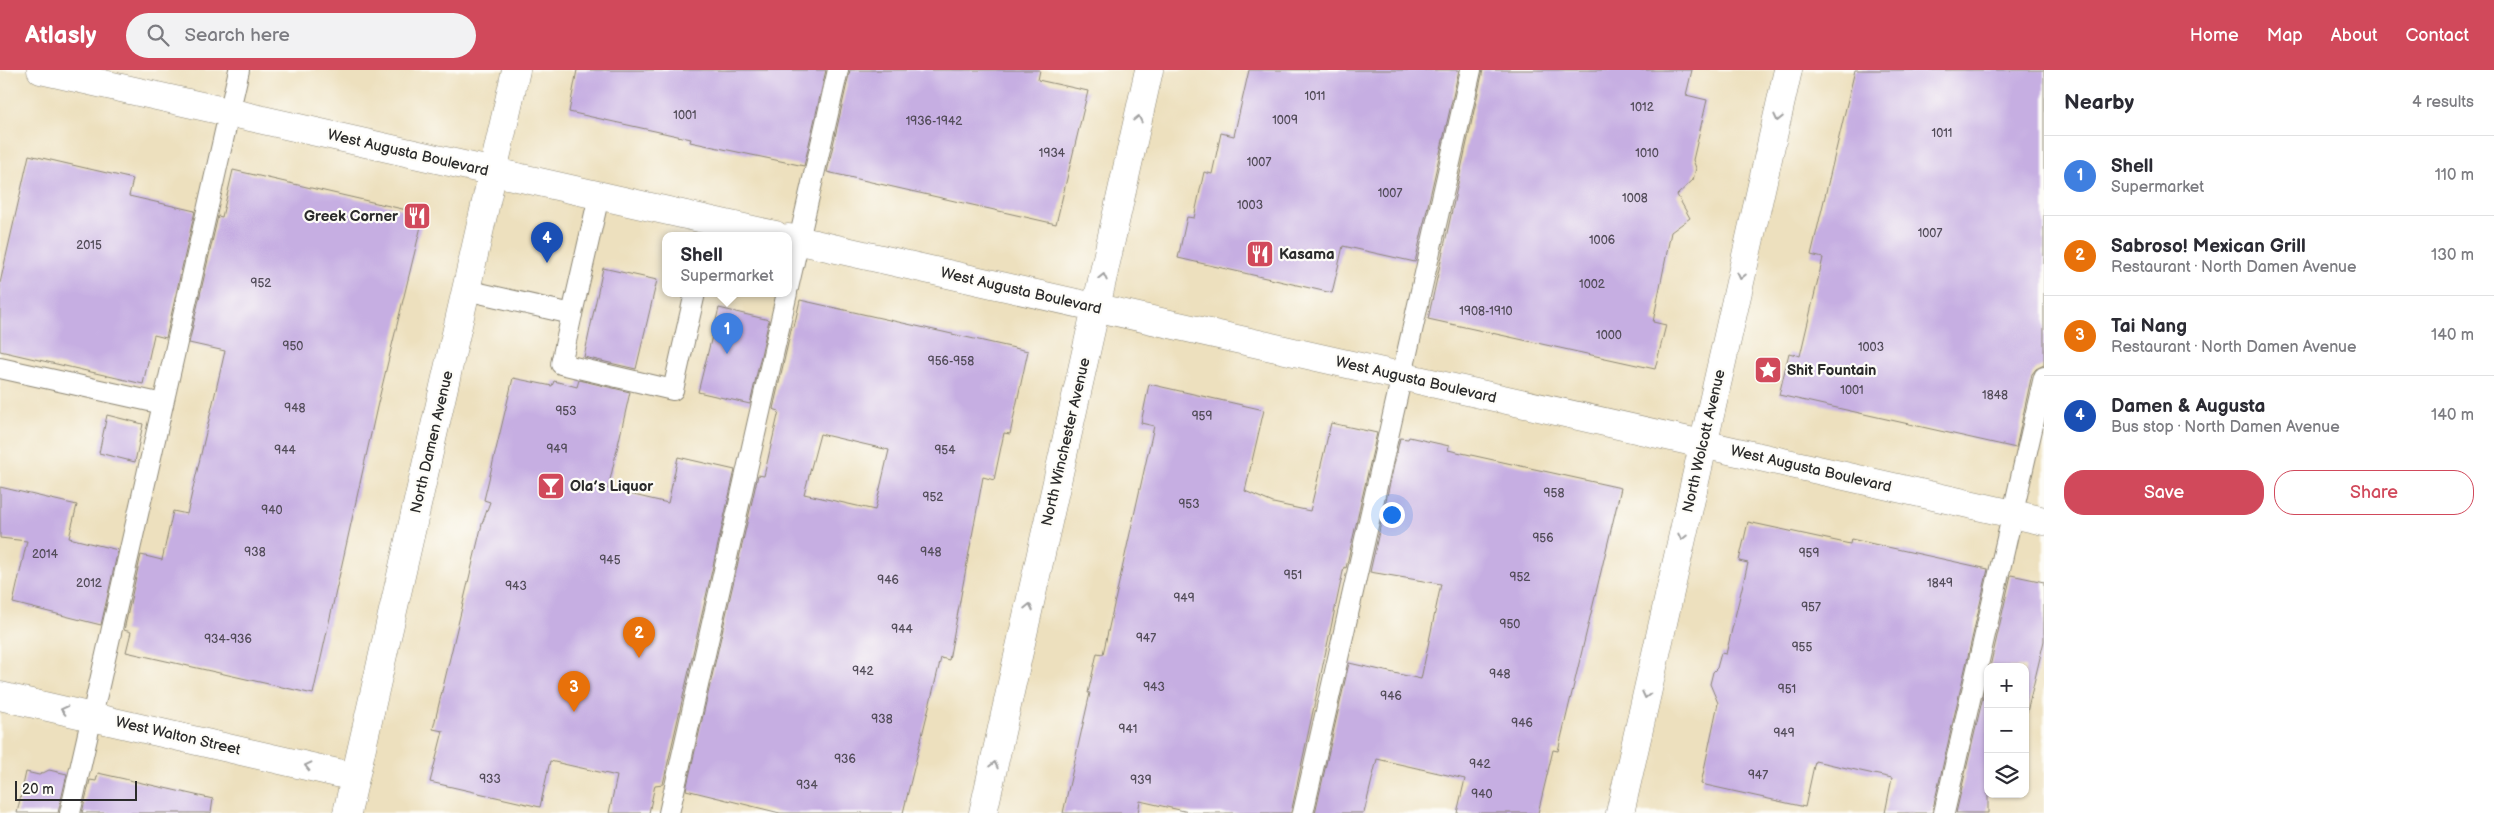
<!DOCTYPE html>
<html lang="en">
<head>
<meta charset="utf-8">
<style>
  body { margin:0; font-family:"Balsamiq Sans",sans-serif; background:#f2f2f3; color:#2b2b33 }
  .controls { position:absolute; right:15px; bottom:15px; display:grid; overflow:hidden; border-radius:10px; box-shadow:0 1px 4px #0004 }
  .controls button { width:45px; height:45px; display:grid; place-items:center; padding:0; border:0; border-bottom:1px solid #e1e1e2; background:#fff; color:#2b2b33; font:25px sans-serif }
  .scale { position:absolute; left:15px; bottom:12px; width:122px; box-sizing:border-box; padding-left:5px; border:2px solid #2b2b2b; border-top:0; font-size:14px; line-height:18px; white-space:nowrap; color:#2b2b2b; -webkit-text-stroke:4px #fdfcf7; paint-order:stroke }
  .you { position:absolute; left:1391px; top:444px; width:18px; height:18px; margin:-12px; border:4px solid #fff; border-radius:50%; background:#1a73e8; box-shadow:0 0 0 8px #1a73e833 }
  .badge { display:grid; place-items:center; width:32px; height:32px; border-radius:50%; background:#d1495b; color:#fff; font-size:16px; font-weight:700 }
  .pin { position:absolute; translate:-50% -41px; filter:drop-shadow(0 1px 2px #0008) }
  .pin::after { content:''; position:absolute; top:26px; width:18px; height:15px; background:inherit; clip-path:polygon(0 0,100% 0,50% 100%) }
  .popup { position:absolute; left:662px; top:162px; width:130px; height:65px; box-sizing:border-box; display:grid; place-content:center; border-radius:10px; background:#fff; filter:drop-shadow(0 1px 4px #0005); font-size:16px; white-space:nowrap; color:#7c7c81 }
  .popup b { font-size:19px; color:#2b2b33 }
  .popup::after { content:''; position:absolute; left:50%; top:100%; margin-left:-10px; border:10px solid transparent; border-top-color:#fff }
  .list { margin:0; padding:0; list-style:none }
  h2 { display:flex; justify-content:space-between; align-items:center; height:65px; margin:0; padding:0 20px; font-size:21px }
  h2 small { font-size:16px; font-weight:400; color:#7c7c81 }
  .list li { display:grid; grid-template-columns:32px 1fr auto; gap:15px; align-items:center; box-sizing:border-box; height:80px; padding:0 20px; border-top:1px solid #e1e1e2 }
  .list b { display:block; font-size:19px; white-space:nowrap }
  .list p { margin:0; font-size:16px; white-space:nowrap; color:#7c7c81 }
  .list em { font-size:16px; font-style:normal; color:#7c7c81 }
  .actions { display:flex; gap:10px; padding:15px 20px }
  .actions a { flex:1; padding:11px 0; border:1px solid #d1495b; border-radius:20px; text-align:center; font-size:18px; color:#d1495b }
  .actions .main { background:#d1495b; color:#fff }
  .icon { flex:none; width:28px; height:28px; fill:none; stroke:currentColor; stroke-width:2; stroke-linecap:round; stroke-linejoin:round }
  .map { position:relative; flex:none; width:2044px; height:743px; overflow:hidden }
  header { display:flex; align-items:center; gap:30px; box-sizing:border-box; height:70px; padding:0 25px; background:#d1495b; color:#fff }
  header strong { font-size:24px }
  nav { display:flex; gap:28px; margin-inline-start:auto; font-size:18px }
  .search { width:350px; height:45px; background:#f2f2f3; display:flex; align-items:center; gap:12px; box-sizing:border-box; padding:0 18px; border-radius:28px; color:#7c7c81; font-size:19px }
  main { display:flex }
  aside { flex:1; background:#fff }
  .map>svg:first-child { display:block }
</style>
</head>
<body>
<header>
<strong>Atlasly</strong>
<div class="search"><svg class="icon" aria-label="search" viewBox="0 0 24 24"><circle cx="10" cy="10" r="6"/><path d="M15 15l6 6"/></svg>Search here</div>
<nav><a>Home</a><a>Map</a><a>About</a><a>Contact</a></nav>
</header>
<main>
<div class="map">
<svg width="2044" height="743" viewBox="0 0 2044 743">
  <rect width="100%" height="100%" fill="#fdfcf7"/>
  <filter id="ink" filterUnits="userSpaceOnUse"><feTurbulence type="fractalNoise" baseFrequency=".02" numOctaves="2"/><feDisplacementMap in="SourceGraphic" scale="10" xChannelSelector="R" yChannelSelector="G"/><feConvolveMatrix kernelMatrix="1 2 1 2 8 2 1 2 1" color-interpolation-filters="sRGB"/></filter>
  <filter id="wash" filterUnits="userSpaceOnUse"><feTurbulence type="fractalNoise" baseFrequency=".0096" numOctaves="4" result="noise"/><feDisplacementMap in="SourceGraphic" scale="20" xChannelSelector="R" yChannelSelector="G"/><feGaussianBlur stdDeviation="1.12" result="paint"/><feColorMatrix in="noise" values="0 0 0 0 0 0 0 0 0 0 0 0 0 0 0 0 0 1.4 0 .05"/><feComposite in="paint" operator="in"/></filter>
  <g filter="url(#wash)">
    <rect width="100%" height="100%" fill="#ede0be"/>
    <g id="blocks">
      <g fill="#c6aee2" fill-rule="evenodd">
        <polygon points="577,0 826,0 804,96 690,72 691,69 569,42"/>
        <polygon points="850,0 1040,0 1038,10 1088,21 1056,154 827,102"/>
        <polygon points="1249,0 1459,0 1415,192 1343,176 1332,223 1178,188 1187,147 1194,148 1204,102 1212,104 1221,63 1234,66"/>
        <polygon points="1483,0 1692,0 1686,25 1707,30 1693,90 1696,98 1693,110 1677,125 1690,148 1671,162 1653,252 1666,255 1655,299 1428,249"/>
        <polygon points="1855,0 2044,0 2044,295 2036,299 2032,304 2016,378 1779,325 1789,283 1800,286 1823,188 1811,185"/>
        <polygon points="29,85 133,109 129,126 195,141 166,268 154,265 143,314 0,281 0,213"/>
        <polygon points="233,100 424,144 377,337 313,624 126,582 131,562 124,560 141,485 162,490 173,441 187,444 225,281 189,273 218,146 222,147"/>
        <polygon points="603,198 657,210 636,299 584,287"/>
        <path d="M800 230 1028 281 1010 364 1004 363 994 410 983 407 949 590 941 588 903 743H780L686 720 758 405 764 406 779 341 773 339 792 256 794 257ZM820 364 889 380 875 440 804 424Z"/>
        <polygon points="719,238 769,250 750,334 698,322"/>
        <polygon points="513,308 552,316 554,311 577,317 579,310 630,322 608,419 668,433 678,387 735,400 663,714 655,715 649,743 609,743 617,706 550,691 540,737 430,712 443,661 433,659 482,454 490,432 484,430"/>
        <polygon points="1149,314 1264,340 1245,421 1273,433 1310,441 1331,353 1377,363 1346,498 1344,497 1291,743 1193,743 1140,731 1138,743 1063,743 1090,623 1088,623 1097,583 1103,584 1154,356 1141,353"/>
        <polygon points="107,345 143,354 135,392 99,383"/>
        <polygon points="1409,367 1449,376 1448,380 1621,418 1558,681 1553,680 1538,743 1457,743 1465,709 1377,689 1364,743 1315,743 1349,593 1421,609 1441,514 1370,502 1400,368 1408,369"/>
        <polygon points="0,417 77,435 69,468 118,480 101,555 13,533 27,471 0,468"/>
        <polygon points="1748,452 1850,474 1851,469 1988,499 1932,743 1885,743 1892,708 1815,691 1805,737 1701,714 1718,633 1710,614 1713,602 1717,598 1721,583 1726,584 1748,493 1739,491"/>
        <polygon points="2011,505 2044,512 2044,571 2027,642 2025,642 2025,597 1990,597"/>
        <polygon points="1988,605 1988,743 1956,743"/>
        <polygon points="49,700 67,704 58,743 17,743 26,702 39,705"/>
        <polygon points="98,703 213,729 211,743 82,743 90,710 96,711"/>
      </g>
    </g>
  </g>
  <g filter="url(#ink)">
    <use href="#blocks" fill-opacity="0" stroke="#8c8674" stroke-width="1"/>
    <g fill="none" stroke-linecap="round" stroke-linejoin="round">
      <g stroke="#8c8674" stroke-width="22">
        <g id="service">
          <polyline points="788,218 838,0"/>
          <polyline points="466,220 572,244 599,126"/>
          <polyline points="572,244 561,294 673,320 695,223"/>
          <polyline points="0,298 163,334"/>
          <polyline points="70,743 239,0"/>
          <polyline points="669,743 787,223"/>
          <polyline points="1303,743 1471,0"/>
          <polyline points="1944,743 2044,307"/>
        </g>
      </g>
      <g stroke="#8c8674" stroke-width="29">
        <g id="minor">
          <polyline points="0,626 355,707"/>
          <polyline points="983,743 1149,0"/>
          <polyline points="1620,743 1788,0"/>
        </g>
      </g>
      <g stroke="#8c8674" stroke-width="29">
        <g id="tertiary">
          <polyline points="41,0 775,165"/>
          <polyline points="788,168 2044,451"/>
        </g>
      </g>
      <g stroke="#8c8674" stroke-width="29">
        <polyline id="secondary" points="347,743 516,0"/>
      </g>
      <use href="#service" stroke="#fff" stroke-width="20"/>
      <use href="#minor" stroke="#fff" stroke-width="28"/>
      <use href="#tertiary" stroke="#fff" stroke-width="28"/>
      <use href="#secondary" stroke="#fff" stroke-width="28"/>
    </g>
    <defs><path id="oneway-chevron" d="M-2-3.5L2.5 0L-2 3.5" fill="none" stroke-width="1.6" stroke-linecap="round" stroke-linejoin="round" transform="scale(1.25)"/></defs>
    <g stroke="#a0a0a0">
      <use href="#oneway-chevron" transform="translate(1778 48) rotate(103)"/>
      <use href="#oneway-chevron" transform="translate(1138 49) rotate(-77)"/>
      <use href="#oneway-chevron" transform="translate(1741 206) rotate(103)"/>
      <use href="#oneway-chevron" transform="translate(1103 207) rotate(-77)"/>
      <use href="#oneway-chevron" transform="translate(1682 467) rotate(103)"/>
      <use href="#oneway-chevron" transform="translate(1029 537) rotate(-77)"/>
      <use href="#oneway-chevron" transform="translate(1646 625) rotate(103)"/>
      <use href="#oneway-chevron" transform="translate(64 640) rotate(-167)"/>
      <use href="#oneway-chevron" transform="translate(994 695) rotate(-77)"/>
      <use href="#oneway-chevron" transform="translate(308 696) rotate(-167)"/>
    </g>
  </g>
  <defs>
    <g id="restaurant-square" transform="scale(1.4375)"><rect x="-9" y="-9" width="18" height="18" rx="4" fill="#d1495b" stroke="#fdfcf7"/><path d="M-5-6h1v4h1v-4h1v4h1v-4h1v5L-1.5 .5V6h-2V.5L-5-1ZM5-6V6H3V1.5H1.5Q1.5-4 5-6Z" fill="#fff"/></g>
    <g id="sight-square" transform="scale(1.4375)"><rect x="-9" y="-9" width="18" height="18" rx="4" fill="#d1495b" stroke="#fdfcf7"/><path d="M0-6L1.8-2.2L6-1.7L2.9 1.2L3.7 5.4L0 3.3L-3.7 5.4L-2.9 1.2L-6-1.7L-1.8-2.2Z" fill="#fff"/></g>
    <g id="bar-square" transform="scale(1.4375)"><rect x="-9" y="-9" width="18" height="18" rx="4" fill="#d1495b" stroke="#fdfcf7"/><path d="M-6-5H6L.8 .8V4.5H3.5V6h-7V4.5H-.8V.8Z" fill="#fff"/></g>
  </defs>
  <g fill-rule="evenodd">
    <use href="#restaurant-square" x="417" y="146"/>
    <use href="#restaurant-square" x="1260" y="184"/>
    <use href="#sight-square" x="1768" y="300"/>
    <use href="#bar-square" x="551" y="416"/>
  </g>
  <g text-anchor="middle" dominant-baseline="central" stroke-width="4.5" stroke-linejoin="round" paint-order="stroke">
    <g font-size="12" fill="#524c59">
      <text x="1315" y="26">1011</text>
      <text x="1642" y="37">1012</text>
      <text x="685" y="45">1001</text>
      <text x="1285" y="50">1009</text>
      <text x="934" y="51">1936-1942</text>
      <text x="1942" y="63">1011</text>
      <text x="1052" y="83">1934</text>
      <text x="1647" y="83">1010</text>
      <text x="1259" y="92">1007</text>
      <text x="1390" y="123">1007</text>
      <text x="1635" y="128">1008</text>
      <text x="1250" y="135">1003</text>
      <text x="1930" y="163">1007</text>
      <text x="1602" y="170">1006</text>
      <text x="89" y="175">2015</text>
      <text x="261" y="213">952</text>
      <text x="1592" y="214">1002</text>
      <text x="1486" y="241">1908-1910</text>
      <text x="1609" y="265">1000</text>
      <text x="293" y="276">950</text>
      <text x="1871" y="277">1003</text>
      <text x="951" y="291">956-958</text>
      <text x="1852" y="320">1001</text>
      <text x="1995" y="325">1848</text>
      <text x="295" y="338">948</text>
      <text x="566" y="341">953</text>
      <text x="1202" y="346">959</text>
      <text x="557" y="379">949</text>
      <text x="285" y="380">944</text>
      <text x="945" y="380">954</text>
      <text x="1554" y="423">958</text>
      <text x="933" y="427">952</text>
      <text x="1189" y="434">953</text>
      <text x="272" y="440">940</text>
      <text x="1543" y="468">956</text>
      <text x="255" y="482">938</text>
      <text x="931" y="482">948</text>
      <text x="1809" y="483">959</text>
      <text x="45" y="484">2014</text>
      <text x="610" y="490">945</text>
      <text x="1293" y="505">951</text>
      <text x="1520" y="507">952</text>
      <text x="888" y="510">946</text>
      <text x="89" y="513">2012</text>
      <text x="1940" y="513">1849</text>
      <text x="516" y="516">943</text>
      <text x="1184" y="528">949</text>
      <text x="1811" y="537">957</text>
      <text x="1510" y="554">950</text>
      <text x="902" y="559">944</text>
      <text x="1146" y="568">947</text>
      <text x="228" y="569">934-936</text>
      <text x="1802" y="577">955</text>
      <text x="863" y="601">942</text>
      <text x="1500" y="604">948</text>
      <text x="1154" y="617">943</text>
      <text x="1787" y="619">951</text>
      <text x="1391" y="626">946</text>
      <text x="882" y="649">938</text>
      <text x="1522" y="653">946</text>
      <text x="1128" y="659">941</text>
      <text x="1784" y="663">949</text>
      <text x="845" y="689">936</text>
      <text x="1480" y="694">942</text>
      <text x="1758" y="705">947</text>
      <text x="490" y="709">933</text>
      <text x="1141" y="710">939</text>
      <text x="807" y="715">934</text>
      <text x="1482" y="724">940</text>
    </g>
    <g font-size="15" fill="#2b2b2b" stroke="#fdfcf7">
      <text transform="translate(408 83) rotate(13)">West Augusta Boulevard</text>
      <text transform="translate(1021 221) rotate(13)">West Augusta Boulevard</text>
      <text transform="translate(1416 310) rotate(13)">West Augusta Boulevard</text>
      <text transform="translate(1704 371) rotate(-77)">North Wolcott Avenue</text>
      <text transform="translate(432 372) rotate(-77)">North Damen Avenue</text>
      <text transform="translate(1066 372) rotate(-77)">North Winchester Avenue</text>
      <text transform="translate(1811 399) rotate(13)">West Augusta Boulevard</text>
      <text transform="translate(178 666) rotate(13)">West Walton Street</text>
    </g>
    <g font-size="15" font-weight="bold" fill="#2b2b2b" stroke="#fdfcf7" text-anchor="start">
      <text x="398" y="146" text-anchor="end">Greek Corner</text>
      <text x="1279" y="184">Kasama</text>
      <text x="1787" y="300">Shit Fountain</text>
      <text x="570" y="416">Ola’s Liquor</text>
    </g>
  </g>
</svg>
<div class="controls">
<button>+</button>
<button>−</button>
<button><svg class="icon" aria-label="layers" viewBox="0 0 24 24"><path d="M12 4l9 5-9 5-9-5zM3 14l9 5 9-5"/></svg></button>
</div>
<div class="scale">20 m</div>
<div class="you"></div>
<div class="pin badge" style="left:727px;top:284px;background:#3f7fe0">1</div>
<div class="popup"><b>Shell</b>Supermarket</div>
<div class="pin badge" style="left:639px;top:588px;background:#e8710a">2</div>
<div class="pin badge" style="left:574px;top:642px;background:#e8710a">3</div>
<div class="pin badge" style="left:547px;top:193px;background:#1a4fb4">4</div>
</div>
<aside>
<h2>Nearby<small>4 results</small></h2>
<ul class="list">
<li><span class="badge" style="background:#3f7fe0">1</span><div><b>Shell</b><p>Supermarket</p></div><em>110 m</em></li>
<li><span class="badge" style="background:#e8710a">2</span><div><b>Sabroso! Mexican Grill</b><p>Restaurant · North Damen Avenue</p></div><em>130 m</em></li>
<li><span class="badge" style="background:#e8710a">3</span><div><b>Tai Nang</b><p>Restaurant · North Damen Avenue</p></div><em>140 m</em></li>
<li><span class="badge" style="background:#1a4fb4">4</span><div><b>Damen &amp; Augusta</b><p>Bus stop · North Damen Avenue</p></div><em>140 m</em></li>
</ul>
<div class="actions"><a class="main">Save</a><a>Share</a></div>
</aside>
</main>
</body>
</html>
